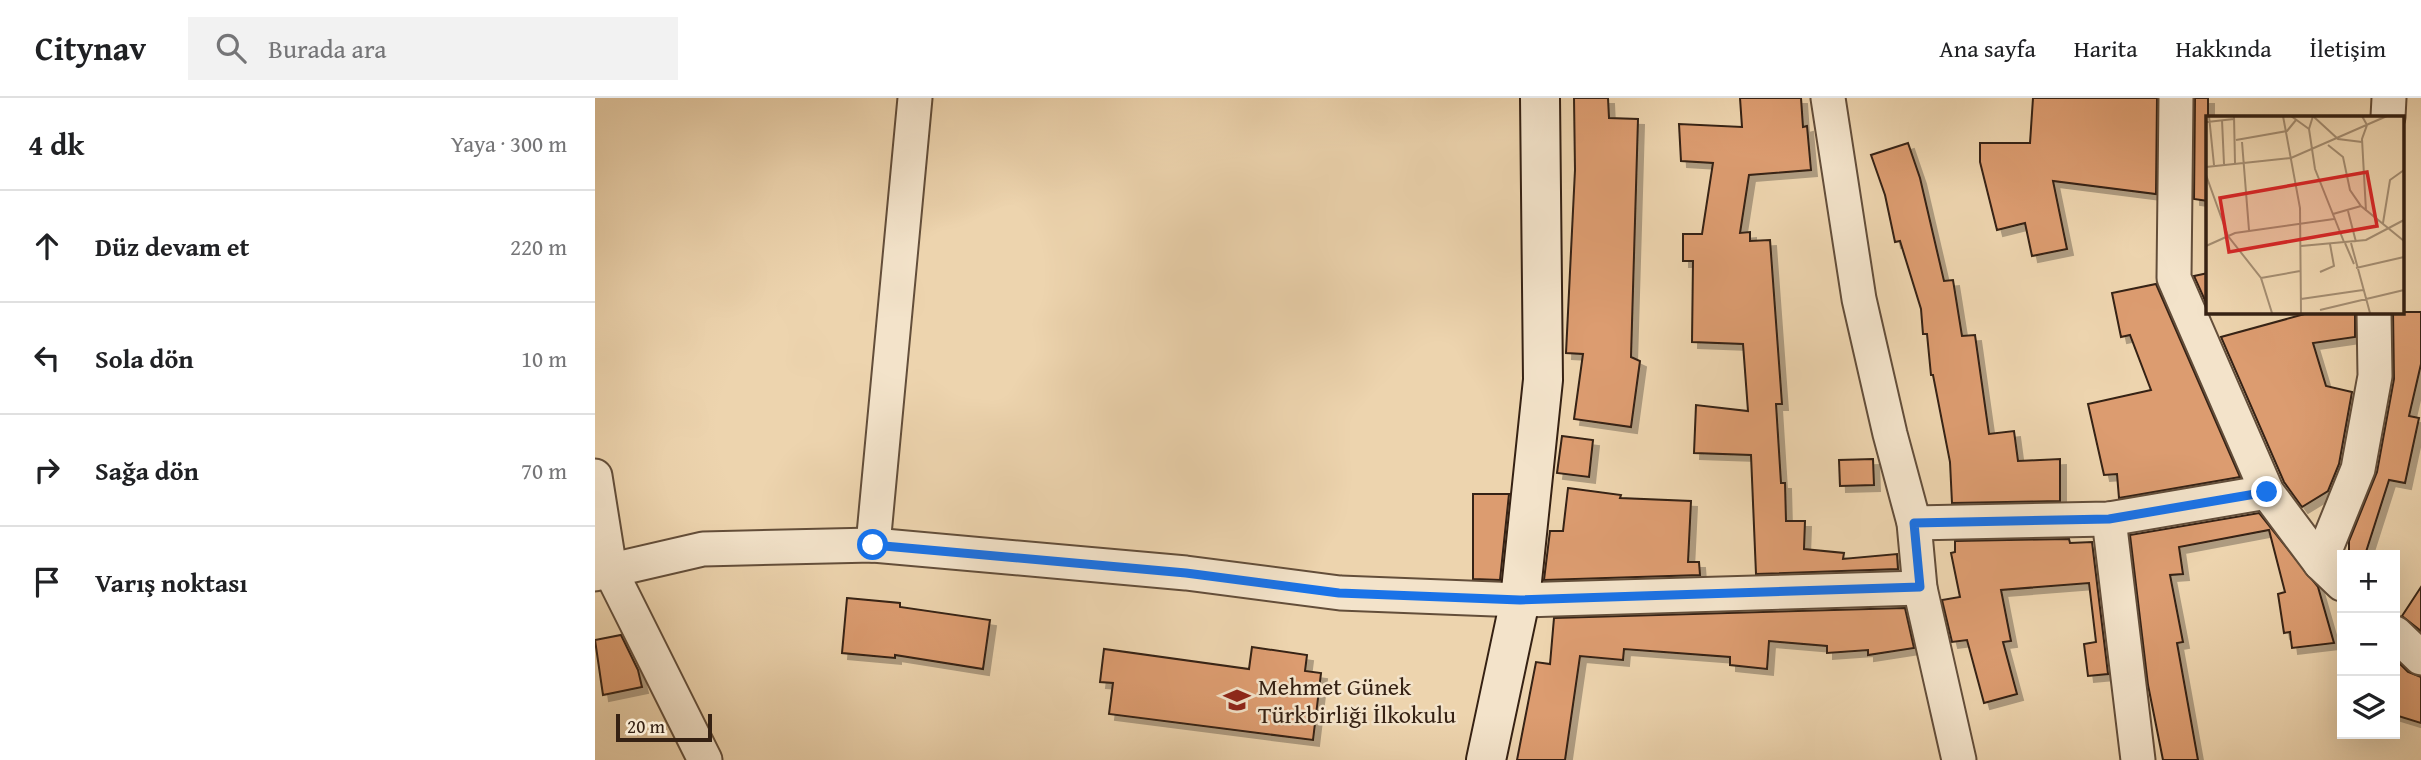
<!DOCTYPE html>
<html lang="tr">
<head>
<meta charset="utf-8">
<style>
  body { margin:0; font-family:"Gentium Book Plus",serif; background:#f2f2f2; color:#202124 }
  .controls { position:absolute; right:21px; bottom:21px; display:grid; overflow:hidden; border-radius:0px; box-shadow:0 7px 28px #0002 }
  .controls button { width:63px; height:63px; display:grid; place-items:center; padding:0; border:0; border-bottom:2px solid #e0e0e0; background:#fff; color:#202124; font:35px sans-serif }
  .scale { position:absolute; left:21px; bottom:18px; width:96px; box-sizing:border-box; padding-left:7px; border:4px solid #352113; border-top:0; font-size:19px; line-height:24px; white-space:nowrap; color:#352113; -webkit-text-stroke:5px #f3e3ca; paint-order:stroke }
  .stop { position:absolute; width:21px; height:21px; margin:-16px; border:5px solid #1a73e8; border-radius:50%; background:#fff }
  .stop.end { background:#1a73e8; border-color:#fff; box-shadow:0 2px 7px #0008 }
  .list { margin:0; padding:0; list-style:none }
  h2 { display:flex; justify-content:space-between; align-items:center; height:91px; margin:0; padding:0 28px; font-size:30px }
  h2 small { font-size:23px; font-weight:400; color:#757577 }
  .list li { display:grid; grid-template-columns:46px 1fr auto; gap:21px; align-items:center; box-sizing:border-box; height:112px; padding:0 28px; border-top:2px solid #e0e0e0 }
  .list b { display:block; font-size:26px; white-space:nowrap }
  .list em { font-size:23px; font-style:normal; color:#757577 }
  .icon { flex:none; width:38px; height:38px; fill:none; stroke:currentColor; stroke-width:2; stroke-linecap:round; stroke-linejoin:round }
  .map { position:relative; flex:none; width:1826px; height:662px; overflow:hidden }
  header { display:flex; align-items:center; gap:42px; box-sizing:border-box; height:98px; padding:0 35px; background:#fff; border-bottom:2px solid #e0e0e0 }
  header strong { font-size:33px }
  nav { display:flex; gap:38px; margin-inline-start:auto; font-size:24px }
  .search { width:490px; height:63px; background:#f2f2f2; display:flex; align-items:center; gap:18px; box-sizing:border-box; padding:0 24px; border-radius:0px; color:#757577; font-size:26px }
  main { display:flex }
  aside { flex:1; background:#fff }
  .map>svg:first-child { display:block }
</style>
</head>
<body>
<header>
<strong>Citynav</strong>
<div class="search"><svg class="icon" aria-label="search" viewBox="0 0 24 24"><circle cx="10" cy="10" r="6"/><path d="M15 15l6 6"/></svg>Burada ara</div>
<nav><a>Ana sayfa</a><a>Harita</a><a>Hakkında</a><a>İletişim</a></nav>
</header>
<main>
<aside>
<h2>4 dk<small>Yaya · 300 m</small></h2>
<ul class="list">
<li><svg class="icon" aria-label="ahead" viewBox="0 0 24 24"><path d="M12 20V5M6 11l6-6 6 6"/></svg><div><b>Düz devam et</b></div><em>220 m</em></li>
<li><svg class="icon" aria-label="left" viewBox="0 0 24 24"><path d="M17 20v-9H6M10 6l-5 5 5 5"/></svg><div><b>Sola dön</b></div><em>10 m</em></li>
<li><svg class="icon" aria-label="right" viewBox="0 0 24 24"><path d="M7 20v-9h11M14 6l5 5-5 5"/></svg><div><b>Sağa dön</b></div><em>70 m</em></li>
<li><svg class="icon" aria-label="arrive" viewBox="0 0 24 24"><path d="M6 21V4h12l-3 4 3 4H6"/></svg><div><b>Varış noktası</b></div></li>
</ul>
</aside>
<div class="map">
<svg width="1826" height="662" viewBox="0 0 1826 662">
  <defs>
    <filter id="shadow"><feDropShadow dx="6" dy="6" stdDeviation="0" flood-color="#0004"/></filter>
  </defs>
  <rect width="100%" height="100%" fill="#edd4ae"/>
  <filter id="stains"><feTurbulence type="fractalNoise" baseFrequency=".00286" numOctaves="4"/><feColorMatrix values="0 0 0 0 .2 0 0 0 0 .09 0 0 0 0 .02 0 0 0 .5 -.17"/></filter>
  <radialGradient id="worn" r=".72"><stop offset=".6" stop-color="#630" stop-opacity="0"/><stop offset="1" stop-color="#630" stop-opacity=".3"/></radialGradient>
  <g fill="#dc9c70" stroke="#352113" stroke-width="2" filter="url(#shadow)">
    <polygon points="979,0 1013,0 1014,20 1043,21 1036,259 1045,263 1036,329 979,321 988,256 971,255 980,72"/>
    <polygon points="1145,0 1206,0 1208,29 1212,28 1216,72 1154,77 1145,135 1155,134 1155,143 1175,142 1187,306 1181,306 1186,385 1190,385 1191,423 1210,423 1209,451 1249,455 1248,461 1302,456 1303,471 1161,476 1156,357 1099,355 1101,307 1153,313 1148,246 1097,244 1098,163 1088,163 1088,136 1107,136 1118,65 1086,63 1084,26 1147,29"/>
    <polygon points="1438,0 1562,0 1561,96 1458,83 1472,151 1437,158 1430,125 1402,132 1385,64 1385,45 1435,45"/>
    <polygon points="1600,0 1613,0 1613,103 1599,101"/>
    <polygon points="1313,45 1325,80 1349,183 1358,182 1367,238 1380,237 1394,336 1419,333 1423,363 1465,361 1465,403 1357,405 1355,364 1338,277 1336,277 1332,236 1328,236 1326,211 1305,143 1300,144 1290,97 1276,57"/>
    <polygon points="1613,175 1613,209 1599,178"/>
    <polygon points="1561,186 1645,379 1524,400 1522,376 1509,377 1493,306 1556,292 1535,237 1526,239 1517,195"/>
    <polygon points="1717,214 1760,214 1760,239 1718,245 1731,288 1757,294 1744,366 1733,393 1707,409 1689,384 1626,239"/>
    <polygon points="1798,214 1826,214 1826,266 1814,318 1824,320 1810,385 1794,382 1770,457 1754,457 1754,443 1782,374 1799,281"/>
    <polygon points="967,338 998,342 994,379 962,375"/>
    <polygon points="1278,361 1279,387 1245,388 1244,362"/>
    <polygon points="973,390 1026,397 1025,400 1096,403 1093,464 1104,464 1105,477 949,482 955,433 968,433"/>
    <polygon points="878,396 914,396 905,482 878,481"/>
    <polygon points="1664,415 1723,489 1739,545 1697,550 1695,534 1689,535 1683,496 1690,494 1674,432 1584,449 1588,476 1575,477 1588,544 1582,545 1603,662 1568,662 1553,587 1535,437"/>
    <polygon points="1474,441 1475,445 1497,444 1513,576 1493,578 1489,546 1501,544 1494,485 1406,492 1416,543 1408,544 1422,596 1389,605 1372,542 1357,544 1347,502 1365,499 1356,455 1360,454 1360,443"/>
    <polygon points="1826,489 1826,533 1807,518"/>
    <polygon points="252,500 305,505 305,509 395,522 388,571 300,557 300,560 247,555"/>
    <polygon points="1310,510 1319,550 1273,557 1273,552 1232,555 1232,548 1174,543 1172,571 1135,567 1135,559 1029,551 1028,562 985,558 970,662 922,662 941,564 955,566 959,520"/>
    <polygon points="26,537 43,572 47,589 8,597 0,542"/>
    <polygon points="657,549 712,557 710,573 726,575 718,642 514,616 518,585 505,584 509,551 654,571"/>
    <polygon points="1800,561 1813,574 1826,579 1826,625 1800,617"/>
  </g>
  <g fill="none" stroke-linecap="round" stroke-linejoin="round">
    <g stroke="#634e3a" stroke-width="37">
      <g id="street">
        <polyline points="1233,0 1264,201 1295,336 1319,425 1325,490 1364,662"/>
        <polyline points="1581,0 1579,180 1672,394 1725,465 1747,486"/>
        <polyline points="1793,19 1794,0"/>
        <polyline points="0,378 15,472 110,662"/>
        <polyline points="1514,421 1543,662"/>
        <polyline points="1319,425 1514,421 1672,394"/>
        <polyline points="278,447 320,0"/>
        <polyline points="1725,465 1763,371 1780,278 1779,214"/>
        <polyline points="0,476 108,451 278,447 591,475 745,495 925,502 1325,490"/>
        <polyline points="1800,535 1826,560"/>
      </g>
    </g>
    <g stroke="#352113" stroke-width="42">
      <polyline id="secondary" points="891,662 925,502 948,282 945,0"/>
    </g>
    <use href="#street" stroke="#f3e3ca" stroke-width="33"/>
    <use href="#secondary" stroke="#f3e3ca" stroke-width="38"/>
  </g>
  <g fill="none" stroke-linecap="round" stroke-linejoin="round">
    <polyline stroke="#1a73e8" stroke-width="9" points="278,447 591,475 744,495 925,502 1325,489 1319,425 1514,421 1672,394"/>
  </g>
  <defs>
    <g id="school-bare" transform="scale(2.1)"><path d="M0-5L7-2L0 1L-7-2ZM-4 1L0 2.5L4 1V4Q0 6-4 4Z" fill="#8f2418" stroke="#f3e3ca" stroke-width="2.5" paint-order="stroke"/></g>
  </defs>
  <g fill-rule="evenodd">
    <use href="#school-bare" x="642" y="602"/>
  </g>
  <g text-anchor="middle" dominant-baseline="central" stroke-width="5" stroke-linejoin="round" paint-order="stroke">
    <g font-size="24" fill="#352113" stroke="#f3e3ca" text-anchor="start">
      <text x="663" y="588">Mehmet Günek<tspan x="663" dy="28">Türkbirliği İlkokulu</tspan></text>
    </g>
  </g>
  <g transform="translate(1611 18)">
    <rect width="198" height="198" fill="#edd4ae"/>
    <path fill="none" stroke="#a38c70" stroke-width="2" d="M3 0 8 49M28 0 29 47M77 0 94 92 95 197M85 0 103 13M107 0 103 13 109 53 138 126M156 0 161 9 156 23 160 95M108 1 132 23 156 26M16 4 18 48M1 6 28 3M30 24 81 15 90 4M36 26 43 114M122 29 137 41 144 74 155 90 198 125M0 51 85 42 181 0M0 59 22 120 55 162 66 197M142 95 150 126M127 98 155 90M177 107 184 64 198 54M139 127 148 148M145 127 164 197M0 130 29 117 128 103M95 130 160 124 198 104M150 152 198 141M114 156 128 150 124 128M55 162 94 155M95 183 157 174M114 194 198 174"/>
    <path fill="#d62828" fill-opacity="0.15" stroke="#d62828" stroke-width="3.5" d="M161 56 171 110 23 136 14 82Z"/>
    <rect width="198" height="198" fill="none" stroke="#352113" stroke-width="3.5"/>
  </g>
  <rect width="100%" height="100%" filter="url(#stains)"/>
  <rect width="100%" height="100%" fill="url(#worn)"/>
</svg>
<div class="controls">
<button>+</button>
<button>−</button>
<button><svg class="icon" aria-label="layers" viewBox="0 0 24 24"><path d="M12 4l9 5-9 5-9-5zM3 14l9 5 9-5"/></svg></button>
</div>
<div class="scale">20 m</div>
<div class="stop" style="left:278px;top:447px"></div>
<div class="stop end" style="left:1672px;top:394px"></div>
</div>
</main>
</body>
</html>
